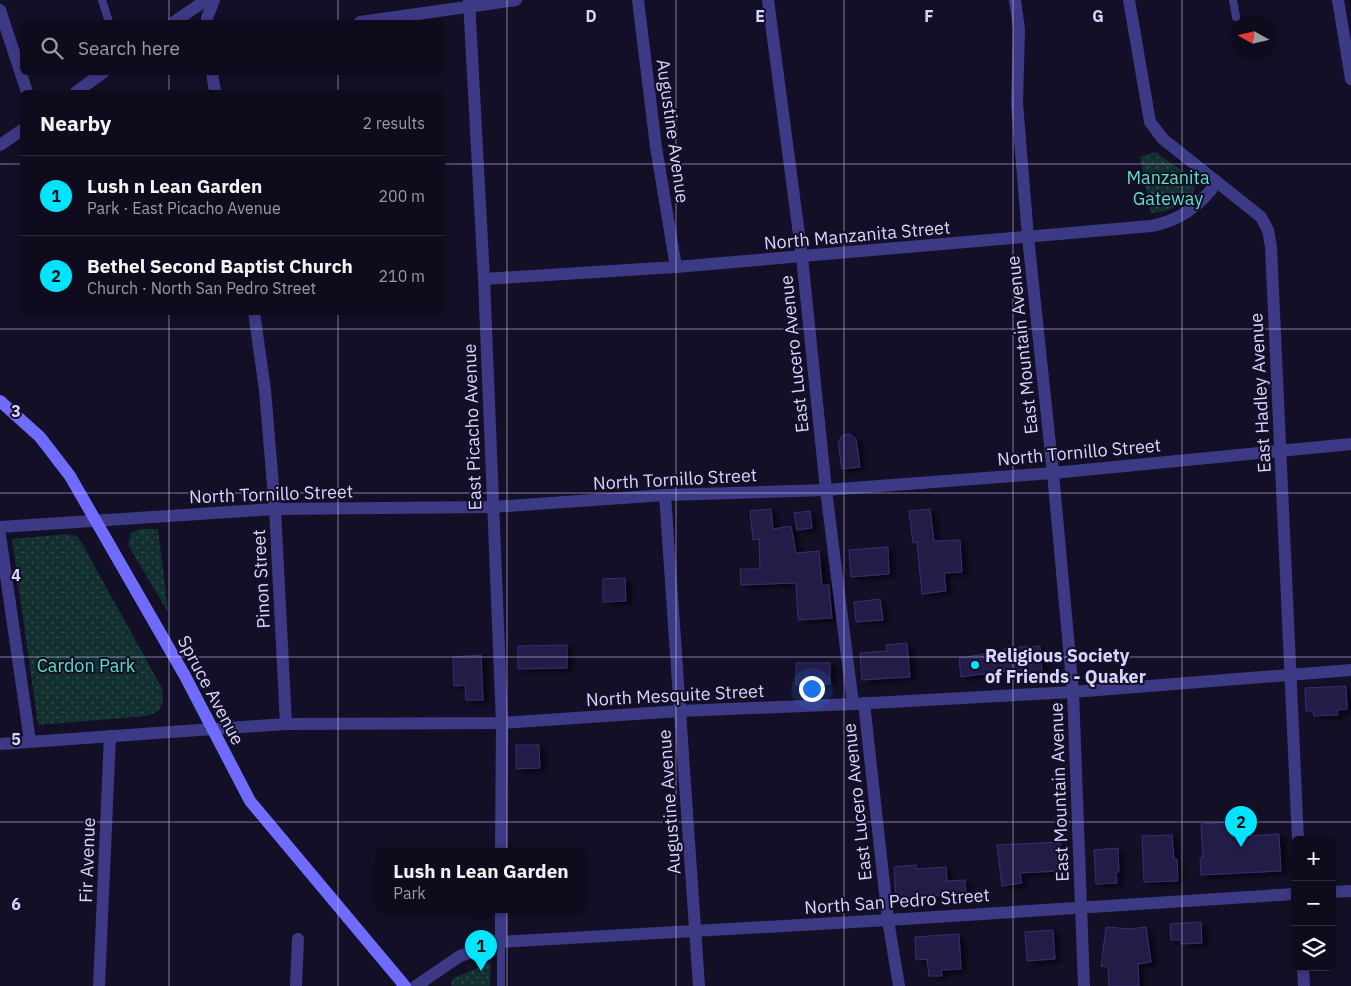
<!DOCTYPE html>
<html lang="en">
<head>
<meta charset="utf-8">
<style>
  body { margin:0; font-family:"IBM Plex Sans",sans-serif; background:#171425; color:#f1f3f6 }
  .controls { position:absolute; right:15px; bottom:15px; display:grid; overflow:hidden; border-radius:8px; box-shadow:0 2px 8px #0003 }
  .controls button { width:45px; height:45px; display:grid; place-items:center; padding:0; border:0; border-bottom:1px solid #2e2b3b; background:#0e0b1c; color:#f1f3f6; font:25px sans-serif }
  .compass { position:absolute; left:1231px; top:15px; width:45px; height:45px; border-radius:50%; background:#0e0b1c; box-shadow:0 2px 8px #0003; rotate:278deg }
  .you { position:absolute; left:811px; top:688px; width:18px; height:18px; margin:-12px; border:4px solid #fff; border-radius:50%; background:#1a73e8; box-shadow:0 0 0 8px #1a73e833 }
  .badge { display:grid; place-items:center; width:32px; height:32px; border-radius:50%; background:#00e5ff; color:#111; font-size:16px; font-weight:700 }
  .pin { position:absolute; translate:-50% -41px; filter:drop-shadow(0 1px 2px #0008) }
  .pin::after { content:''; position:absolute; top:26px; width:18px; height:15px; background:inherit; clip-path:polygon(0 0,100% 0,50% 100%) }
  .popup { position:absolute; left:376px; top:848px; width:210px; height:65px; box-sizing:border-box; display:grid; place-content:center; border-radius:8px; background:#0e0b1c; filter:drop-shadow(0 1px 4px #0005); font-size:16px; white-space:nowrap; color:#9b9ba3 }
  .popup b { font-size:19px; color:#f1f3f6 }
  .popup::after { content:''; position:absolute; left:50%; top:100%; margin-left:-10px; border:10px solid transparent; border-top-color:#0e0b1c }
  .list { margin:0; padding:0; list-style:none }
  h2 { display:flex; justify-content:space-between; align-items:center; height:65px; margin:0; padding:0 20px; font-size:21px }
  h2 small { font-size:16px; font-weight:400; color:#9b9ba3 }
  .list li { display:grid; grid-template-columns:32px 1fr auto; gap:15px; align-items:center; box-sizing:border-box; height:80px; padding:0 20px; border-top:1px solid #2e2b3b }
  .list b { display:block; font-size:19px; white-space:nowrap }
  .list p { margin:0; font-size:16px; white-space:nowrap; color:#9b9ba3 }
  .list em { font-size:16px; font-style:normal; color:#9b9ba3 }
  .icon { flex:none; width:28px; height:28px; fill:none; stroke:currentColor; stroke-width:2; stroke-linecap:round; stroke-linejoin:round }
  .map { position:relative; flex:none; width:1351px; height:986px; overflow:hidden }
  .search { position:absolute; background:#0e0b1c; box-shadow:0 2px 8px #0003; left:20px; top:20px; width:425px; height:55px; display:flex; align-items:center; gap:12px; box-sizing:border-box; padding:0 18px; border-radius:8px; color:#9b9ba3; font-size:19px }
  .panel { position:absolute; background:#0e0b1c; box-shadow:0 2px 8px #0003; left:20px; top:90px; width:425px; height:225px; border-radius:8px }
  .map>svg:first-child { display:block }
</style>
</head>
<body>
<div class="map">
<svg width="1351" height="986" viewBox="0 0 1351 986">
  <defs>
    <pattern id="park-dots" width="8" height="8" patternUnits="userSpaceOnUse" patternTransform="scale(1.25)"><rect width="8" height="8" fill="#12302f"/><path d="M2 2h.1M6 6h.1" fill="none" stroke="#344d4e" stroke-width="1.8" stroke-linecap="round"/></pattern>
    <filter id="shadow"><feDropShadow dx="5.5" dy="3" stdDeviation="2.5" flood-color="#0009"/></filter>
  </defs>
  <rect width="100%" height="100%" fill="#130f26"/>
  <g fill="url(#park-dots)">
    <path d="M1156 152C1167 161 1181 169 1191 179 1204 193 1179 207 1167 210 1162 212 1157 212 1151 213L1140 156Z"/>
    <polygon points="140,529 158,529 168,612 128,545 131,533"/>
    <polygon points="67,534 75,535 80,540 162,688 163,701 159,711 147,716 38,725 12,539"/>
    <polygon points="491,962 490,986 451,986 452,979"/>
  </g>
  <g fill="#241b47" stroke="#3b2d73" filter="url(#shadow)">
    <polygon points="850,434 856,439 860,467 842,469 838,442 843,435"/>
    <polygon points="771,509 773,529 791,526 796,553 819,551 822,585 829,585 832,618 798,620 796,583 741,585 740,569 760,569 759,539 753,540 750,511"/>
    <polygon points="930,509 934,541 960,540 962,572 944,573 946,591 922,594 917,542 913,543 909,511"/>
    <polygon points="810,511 812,528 797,530 794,513"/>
    <polygon points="888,547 889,574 851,577 849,550"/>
    <polygon points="625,578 626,601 603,602 603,579"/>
    <polygon points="880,599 883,620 856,622 854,602"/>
    <polygon points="907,643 910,677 862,680 860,653 887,651 886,645"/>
    <polygon points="567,645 567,668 518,669 518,646"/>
    <polygon points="1040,646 1042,672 1007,674 1006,671 961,677 959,658 1005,651 1005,648"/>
    <polygon points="481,655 483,700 466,700 465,685 454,686 453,657"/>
    <polygon points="796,663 830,663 830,684 796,685"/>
    <polygon points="1346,686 1347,709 1337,710 1338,715 1314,716 1313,711 1306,711 1305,688"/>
    <polygon points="516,745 539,745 540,768 516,769"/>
    <polygon points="1231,822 1232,837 1279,834 1281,871 1201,875 1200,858 1203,858 1201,824"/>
    <polygon points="1172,835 1174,859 1177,859 1178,881 1144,882 1142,836"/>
    <polygon points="1060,842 1061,871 1020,873 1022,883 1002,886 997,845"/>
    <polygon points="1118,848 1119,872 1116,872 1117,883 1096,884 1094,850"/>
    <polygon points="916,865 916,869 946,867 947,881 965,880 966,894 919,897 919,900 896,901 894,867"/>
    <polygon points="1201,922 1202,943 1181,944 1181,940 1171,940 1170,924"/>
    <polygon points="1106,927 1130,929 1146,927 1151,962 1138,964 1139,986 1109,986 1108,967 1101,966"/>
    <polygon points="1053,930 1055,959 1027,961 1025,932"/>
    <polygon points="959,934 961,969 941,970 942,976 929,976 927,959 916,960 915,937"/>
  </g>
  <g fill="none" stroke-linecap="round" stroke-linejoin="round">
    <g stroke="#3d3a85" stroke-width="8">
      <polyline points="102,0 109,22"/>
      <polyline points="1233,0 1236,17"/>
      <polyline points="501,942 501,986"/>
    </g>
    <g stroke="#3d3a85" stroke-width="12">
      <polyline points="469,0 484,279 502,723 501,852"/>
      <polyline points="638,0 656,147 676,267"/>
      <polyline points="768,0 802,257 826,490 853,704"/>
      <polyline points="1015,0 1019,29 1017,103 1028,237 1053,473 1073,692 1084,986"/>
      <polyline points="1129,0 1150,122 1163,139 1261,217 1268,230 1271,247 1298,840"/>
      <polyline points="1338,0 1351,79"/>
      <polyline points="0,10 27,92"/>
      <polyline points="174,22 206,0"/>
      <polyline points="207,22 207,18 214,0"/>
      <polyline points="360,22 516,0"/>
      <polyline points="212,72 215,92"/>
      <polyline points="76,92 104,72"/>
      <polyline points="0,145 22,130"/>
      <path d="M484 279 676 267 1151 226C1179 221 1201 205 1217 182"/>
      <polyline points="254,312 265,390 275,509 286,724"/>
      <polyline points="665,495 699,986"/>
      <polyline points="0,527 275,509 492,507 665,495 826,490 1053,473 1351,444"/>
      <polyline points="0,535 30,741"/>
      <polyline points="864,703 888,920 899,986"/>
      <polyline points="1332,892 1351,891"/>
      <polyline points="501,942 888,920 1295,894"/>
      <polyline points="1303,967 1304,986"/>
      <polyline points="99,986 110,736"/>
      <polyline points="296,986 298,939"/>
      <polyline points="416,986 460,956 501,942 501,910"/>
    </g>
    <polyline stroke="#3d3a85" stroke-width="12" points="0,744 286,724 502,723 680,711 853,704 1073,692 1351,670"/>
    <polyline stroke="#6f6bff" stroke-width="12" points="0,401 40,437 70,476 185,676 250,801 405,986"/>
  </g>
  <path fill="none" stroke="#d9d4ff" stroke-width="1" stroke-opacity="0.55" d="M169 0V22M338 0V22M507 0V986M676 0V986M844 0V986M1013 0V986M1182 0V986M169 72V92M338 72V92M0 164H22M442 164H1351M169 312V986M338 312V986M0 329H1351M0 493H1351M0 657H1351M0 822H1351"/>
  <circle fill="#00e5ff" stroke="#130f26" stroke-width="2" cx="975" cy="665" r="5"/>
  <g text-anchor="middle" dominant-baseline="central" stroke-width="4" stroke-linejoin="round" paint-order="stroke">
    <g font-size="18" fill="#d9d4ff" stroke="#130f26">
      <text transform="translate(673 131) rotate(82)">Augustine Avenue</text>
      <text transform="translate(857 235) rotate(-5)">North Manzanita Street</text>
      <text transform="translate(1022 345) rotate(-96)">East Mountain Avenue</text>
      <text transform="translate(794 354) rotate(-96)">East Lucero Avenue</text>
      <text transform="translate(1260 393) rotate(-93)">East Hadley Avenue</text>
      <text transform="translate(472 427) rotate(-92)">East Picacho Avenue</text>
      <text transform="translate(1079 452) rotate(-5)">North Tornillo Street</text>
      <text transform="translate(675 479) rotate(-3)">North Tornillo Street</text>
      <text transform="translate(271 494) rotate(-2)">North Tornillo Street</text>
      <text transform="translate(261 579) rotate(-93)">Pinon Street</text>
      <text transform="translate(211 690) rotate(62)">Spruce Avenue</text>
      <text transform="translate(675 695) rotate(-3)">North Mesquite Street</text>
      <text transform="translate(1059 792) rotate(-92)">East Mountain Avenue</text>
      <text transform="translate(669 802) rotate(-94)">Augustine Avenue</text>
      <text transform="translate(857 802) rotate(-96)">East Lucero Avenue</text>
      <text transform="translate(87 860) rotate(-88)">Fir Avenue</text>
      <text transform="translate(897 901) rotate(-4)">North San Pedro Street</text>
    </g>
    <g font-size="18" fill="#5fe0c0" stroke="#130f26">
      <text x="1168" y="177">Manzanita<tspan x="1168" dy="21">Gateway</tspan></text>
      <text x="86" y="665">Cardon Park</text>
    </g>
    <g font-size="18" font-weight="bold" fill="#d9d4ff" stroke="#130f26" text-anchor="start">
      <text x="985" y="655">Religious Society<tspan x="985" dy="21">of Friends - Quaker</tspan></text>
    </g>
  </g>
  <g font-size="16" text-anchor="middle" font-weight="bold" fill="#d9d4ff" stroke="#130f26" stroke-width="4" stroke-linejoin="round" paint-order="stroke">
    <text x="591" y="22">D</text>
    <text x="760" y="22">E</text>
    <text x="929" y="22">F</text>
    <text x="1098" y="22">G</text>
    <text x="16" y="417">3</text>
    <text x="16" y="581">4</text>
    <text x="16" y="745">5</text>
    <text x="16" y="910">6</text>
  </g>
</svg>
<div class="controls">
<button>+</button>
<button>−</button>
<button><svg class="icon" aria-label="layers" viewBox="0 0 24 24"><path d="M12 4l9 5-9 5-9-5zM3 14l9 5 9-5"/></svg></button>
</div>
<svg class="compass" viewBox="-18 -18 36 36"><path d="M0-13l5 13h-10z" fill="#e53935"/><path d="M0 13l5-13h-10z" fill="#9b9ba3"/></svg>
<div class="you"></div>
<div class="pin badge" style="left:481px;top:971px">1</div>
<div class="popup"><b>Lush n Lean Garden</b>Park</div>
<div class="pin badge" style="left:1241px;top:847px">2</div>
<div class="search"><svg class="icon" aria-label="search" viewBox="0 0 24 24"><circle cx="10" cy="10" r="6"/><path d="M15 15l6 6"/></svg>Search here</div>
<section class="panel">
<h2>Nearby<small>2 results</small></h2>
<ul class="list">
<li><span class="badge">1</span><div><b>Lush n Lean Garden</b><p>Park · East Picacho Avenue</p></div><em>200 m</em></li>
<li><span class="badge">2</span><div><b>Bethel Second Baptist Church</b><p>Church · North San Pedro Street</p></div><em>210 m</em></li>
</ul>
</section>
</div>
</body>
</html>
